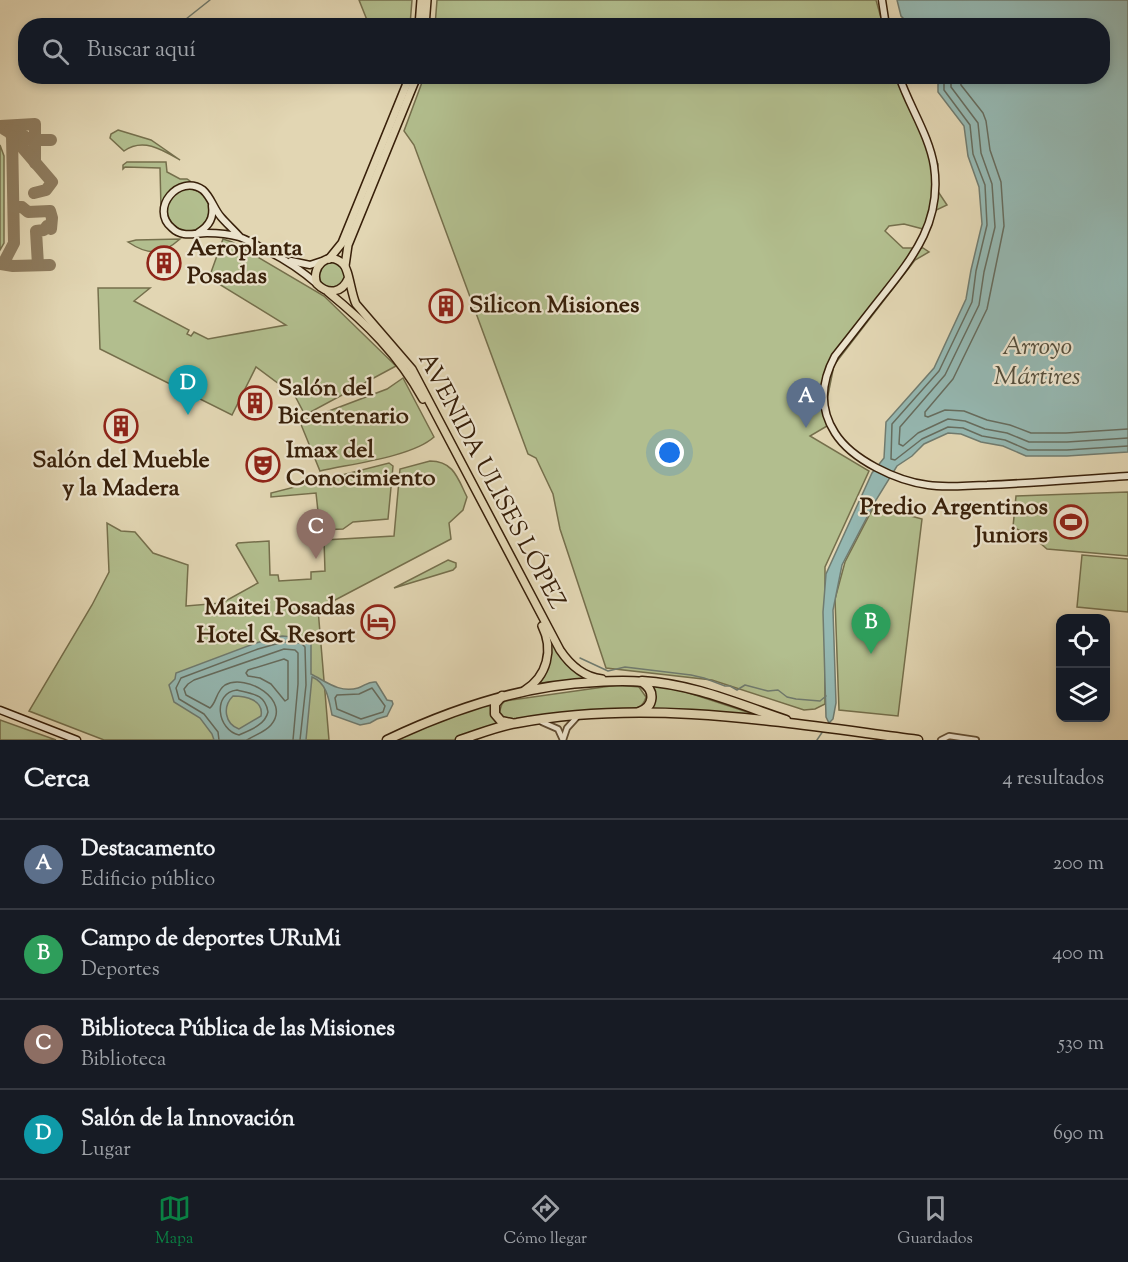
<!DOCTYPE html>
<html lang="es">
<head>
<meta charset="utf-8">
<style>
  body { margin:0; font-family:"Sorts Mill Goudy",serif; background:#20242c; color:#f1f3f6 }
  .controls { position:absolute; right:18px; bottom:18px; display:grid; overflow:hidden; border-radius:12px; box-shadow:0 3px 9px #0003 }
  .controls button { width:54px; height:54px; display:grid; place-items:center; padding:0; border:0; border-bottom:2px solid #363941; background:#171b24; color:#f1f3f6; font:30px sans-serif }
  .you { position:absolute; left:670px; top:453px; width:21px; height:21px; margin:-15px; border:4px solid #fff; border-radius:50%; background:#1a73e8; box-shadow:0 0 0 9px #1a73e833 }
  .badge { display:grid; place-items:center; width:39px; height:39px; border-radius:50%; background:#0b8043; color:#fff; font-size:20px; font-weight:700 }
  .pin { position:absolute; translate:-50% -50px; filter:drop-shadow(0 2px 3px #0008) }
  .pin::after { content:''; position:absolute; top:32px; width:21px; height:18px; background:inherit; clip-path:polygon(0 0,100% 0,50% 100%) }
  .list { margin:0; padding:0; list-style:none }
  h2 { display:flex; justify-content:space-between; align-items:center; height:78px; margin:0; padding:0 24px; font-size:26px }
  h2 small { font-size:20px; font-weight:400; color:#9ea1a6 }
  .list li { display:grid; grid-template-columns:39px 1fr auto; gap:18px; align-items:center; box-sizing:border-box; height:90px; padding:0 24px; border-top:2px solid #363941 }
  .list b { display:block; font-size:22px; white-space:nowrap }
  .list p { margin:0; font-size:20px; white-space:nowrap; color:#9ea1a6 }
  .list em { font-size:20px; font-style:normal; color:#9ea1a6 }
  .icon { flex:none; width:33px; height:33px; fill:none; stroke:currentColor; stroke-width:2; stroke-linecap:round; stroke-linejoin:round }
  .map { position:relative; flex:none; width:1128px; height:740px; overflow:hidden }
  .search { position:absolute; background:#171b24; box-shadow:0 3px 9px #0003; left:18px; right:18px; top:18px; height:66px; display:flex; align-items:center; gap:15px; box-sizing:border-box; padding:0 21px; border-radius:24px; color:#9ea1a6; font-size:22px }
  .sheet { height:438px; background:#171b24 }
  nav { display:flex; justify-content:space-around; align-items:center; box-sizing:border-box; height:84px; border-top:2px solid #363941; background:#171b24; font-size:16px; color:#9ea1a6 }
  nav a { display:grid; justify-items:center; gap:3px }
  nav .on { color:#0b8043 }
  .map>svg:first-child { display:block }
</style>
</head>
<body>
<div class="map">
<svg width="1128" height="740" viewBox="0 0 1128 740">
  <rect width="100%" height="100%" fill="#e2d6b3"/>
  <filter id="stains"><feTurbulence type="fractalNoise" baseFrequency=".00333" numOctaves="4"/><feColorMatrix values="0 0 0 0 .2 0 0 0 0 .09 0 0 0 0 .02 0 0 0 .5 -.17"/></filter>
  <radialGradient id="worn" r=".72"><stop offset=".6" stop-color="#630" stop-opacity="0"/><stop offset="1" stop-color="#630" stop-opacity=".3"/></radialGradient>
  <g fill="#b2be8e" stroke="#756f4c" stroke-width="1.5">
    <polygon points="359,0 412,0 410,25 369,25"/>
    <polygon points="437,0 876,0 883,25 435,26"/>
    <polygon points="424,77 902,77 905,96 917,112 930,139 928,146 938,164 935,187 947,205 932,212 927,230 904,224 889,226 885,231 903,248 923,248 929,252 915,260 834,365 827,400 827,426 810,436 869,471 825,567 825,704 815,709 804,710 712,680 606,668 560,529 553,494 536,458 528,454 414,145 404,131"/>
    <path d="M118 130 151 140 180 160C163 150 143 137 124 151L110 138 111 134Z"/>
    <polygon points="0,145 4,156 4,243 0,250"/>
    <polygon points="127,162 166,162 167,172 180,179 187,179 190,181 188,185 175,189 163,210 161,209 160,168 125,167 123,169 123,165"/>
    <circle cx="188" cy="210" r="21"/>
    <path d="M180 239C162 255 149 256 128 242L136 240Z"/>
    <polygon points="223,239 232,242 324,296 396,366 305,415 295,396 256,367 232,415 100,349 98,288 150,288 134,301 189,330 187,334 191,336 194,332 208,339 286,325 209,278"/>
    <circle cx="332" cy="275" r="13"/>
    <path d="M403 378 434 437C412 457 350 464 320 471L300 422 387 389Z"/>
    <path d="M430 461C454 461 458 479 467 497L463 510 449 523 451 539 318 609 329 740H104L29 711 92 605 109 572 107 523 121 531 135 532 153 553 188 565 186 606 222 603 258 583 236 545 238 543 269 541 270 575H278L279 581 311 579V572L325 571 324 540 394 536 400 469Z"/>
    <path d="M459 461 565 663 585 679 540 683C549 665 550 652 546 632Z"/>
    <polygon points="389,463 393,466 388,519 353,522 343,529 320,530 316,493 271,497 271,493"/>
    <polygon points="1128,492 1128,556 1047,549 1033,537 1013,527 1016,496"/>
    <polygon points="874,506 922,519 898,716 839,710 835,599 845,562"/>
    <polygon points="1082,555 1128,559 1128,612 1077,607"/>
    <polygon points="448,560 456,563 456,567 453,570 394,588"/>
    <path d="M618 685 639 687 646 697C644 705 640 707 632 709L518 720H505L499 713 502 704 505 701Z"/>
    <polygon points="651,685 683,691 769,719 647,710"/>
    <polygon points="498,698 493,705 506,725 457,740 392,740"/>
    <polygon points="0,720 56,740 0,740"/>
  </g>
  <g fill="#95b8b2" stroke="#707b6f" stroke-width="1.5" fill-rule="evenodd">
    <polygon points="897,0 1128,0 1128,452 1067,456 1026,456 1003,446 981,442 961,434 948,433 924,444 912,456 897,466 876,500 842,565 833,610 836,703 833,719 829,723 826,717 823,612 826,574 872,473 884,458 886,422 934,368 966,299 971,270 982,224 979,187 968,156 964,126 938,92 938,77 1102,76 1102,26 910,25 901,16"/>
    <path d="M282 636 303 638 311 643V674C327 682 339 693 358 688 365 686 368 681 376 682L387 700 392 701 393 704 387 716 377 719 370 723 360 725 332 715C329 700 327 683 312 677L306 740H214L212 734 200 718 174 702 169 685 175 679 176 673 256 643ZM233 696C246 696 264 700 261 716L239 729C225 724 222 707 233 696Z"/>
  </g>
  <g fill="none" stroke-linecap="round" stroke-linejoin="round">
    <g stroke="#666c5e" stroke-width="1.5">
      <polyline points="944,76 944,90 970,125 973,154 985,185 987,225 976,271 972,302 939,371 892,424 891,459 895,460 922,439 948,427 963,428 982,436 1005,440 1028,450 1067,450 1128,446"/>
      <polyline points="951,76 951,87 978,123 981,153 992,184 995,227 984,272 979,305 945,375 900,427 899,444 903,446 918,433 948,419 965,421 985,429 1007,433 1029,442 1067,442 1128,438"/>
      <polyline points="960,76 961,85 983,113 986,121 990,150 1001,182 1004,226 987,309 953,379 925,412 925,416 928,417 945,410 964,411 987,420 1010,425 1031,433 1066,433 1128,429"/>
      <polygon points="284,659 288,661 288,699 285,701 271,684 260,678 248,676 246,673 248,670"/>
      <polygon points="372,688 385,706 383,712 361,719 337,709 335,698 337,695 359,694"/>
      <path d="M237 690C253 694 265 694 268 712 265 725 250 730 239 735 217 730 212 693 237 690Z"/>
      <polyline points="219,740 218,732 204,714 179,699 176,688 181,678 258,649 283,642 301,643 305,647 306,685 300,740"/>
      <path d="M247 740C255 735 265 732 271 725 292 700 246 673 225 685 216 691 217 702 210 708L186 695 184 689 188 684 194 680 284 649 295 650 298 653V684L293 740"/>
    </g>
    <g stroke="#707b6f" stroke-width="1.5">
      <polyline points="166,26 186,19 210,0"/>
      <polyline points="580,658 608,671 625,667 691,675 704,678 725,686 730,686 737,690 745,685 768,691 778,690 787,697 796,699 820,701 826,696"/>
      <polyline points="817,740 823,731"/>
    </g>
    <g stroke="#8d7b5e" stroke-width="12">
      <polyline points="0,126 35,124 35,163"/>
      <polyline points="4,129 9,132 52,182 46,190 34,193"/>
      <polyline points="10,130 18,132 30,140 51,140"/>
      <polyline points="14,207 22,207 28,212 50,211 52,218 51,229"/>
      <polyline points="0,264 13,266 50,265"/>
      <polyline points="3,264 14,243 12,136"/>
      <polyline points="38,265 36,231 44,230 47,226"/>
    </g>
    <g stroke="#624e34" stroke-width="8">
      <g id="street">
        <polyline points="542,722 558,729 563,740"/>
        <polyline points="563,740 567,728 577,717"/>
        <polyline points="941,740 949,736 976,740"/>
      </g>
    </g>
    <g stroke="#38200a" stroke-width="9">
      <g id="secondary">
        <polyline points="882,0 886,26"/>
        <path d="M899 76C909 106 929 135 934 166 942 220 915 255 883 295 867 315 851 336 835 356 821 382 819 408 835 433 852 460 897 481 928 485 947 488 968 485 987 485 1034 483 1081 479 1128 476"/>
        <path d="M199 232C209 226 214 218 212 206"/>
        <path d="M240 237C234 230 227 224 221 217 214 209 211 197 203 190 179 173 149 209 172 228 182 238 194 233 207 233 217 233 229 234 239 237 246 239 253 243 260 247 281 257 299 268 317 284"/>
        <polyline points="291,261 310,265 322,261"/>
        <polyline points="0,710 77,740"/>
      </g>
    </g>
    <g stroke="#38200a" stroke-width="10">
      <g id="primary">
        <polyline points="419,26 421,0"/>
        <polyline points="425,26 427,0"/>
        <polyline points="329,259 342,243 410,76"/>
        <polyline points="345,266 348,245 417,76"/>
        <path d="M348 279C342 293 328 295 317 284 310 268 328 249 343 264 349 269 351 294 356 304L412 369 560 650C570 665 584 677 602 679"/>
        <path d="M328 292C367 324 398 354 423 399"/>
        <path d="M525 690C547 676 554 650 542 626"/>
      </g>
    </g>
    <g stroke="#38200a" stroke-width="11">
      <g id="highway">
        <path d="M642 681C693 684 738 704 786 720"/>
        <polyline points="502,696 495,704 495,714 501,721 511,723"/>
        <path d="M387 740C452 709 523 685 596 682 611 681 627 680 642 682 656 691 654 707 639 712"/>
        <path d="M460 740C479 734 498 726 517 723 650 698 786 723 918 740"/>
      </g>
    </g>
    <use href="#street" stroke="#ece4ce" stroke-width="4.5"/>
    <use href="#secondary" stroke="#ece4ce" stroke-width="6"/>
    <use href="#primary" stroke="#e2d6b3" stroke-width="7"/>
    <use href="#highway" stroke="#e2d6b3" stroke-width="8"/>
  </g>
  <defs>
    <g id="building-ring" transform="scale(1.725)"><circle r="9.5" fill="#ece4ce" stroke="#8f2418" stroke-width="1.5"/><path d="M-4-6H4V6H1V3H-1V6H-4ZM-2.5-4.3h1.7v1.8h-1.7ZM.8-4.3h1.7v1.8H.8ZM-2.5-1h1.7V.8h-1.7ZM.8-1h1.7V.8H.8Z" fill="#8f2418"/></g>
    <g id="theatre-ring" transform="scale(1.725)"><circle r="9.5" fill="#ece4ce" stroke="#8f2418" stroke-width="1.5"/><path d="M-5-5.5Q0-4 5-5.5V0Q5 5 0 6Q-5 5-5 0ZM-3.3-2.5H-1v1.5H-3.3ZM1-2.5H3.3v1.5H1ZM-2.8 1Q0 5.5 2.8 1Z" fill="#8f2418"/></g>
    <g id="stadium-ring" transform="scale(1.725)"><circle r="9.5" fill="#ece4ce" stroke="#8f2418" stroke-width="1.5"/><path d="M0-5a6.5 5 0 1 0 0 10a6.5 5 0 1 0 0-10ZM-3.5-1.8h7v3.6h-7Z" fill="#8f2418"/></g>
    <g id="hotel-ring" transform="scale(1.725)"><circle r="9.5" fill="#ece4ce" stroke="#8f2418" stroke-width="1.5"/><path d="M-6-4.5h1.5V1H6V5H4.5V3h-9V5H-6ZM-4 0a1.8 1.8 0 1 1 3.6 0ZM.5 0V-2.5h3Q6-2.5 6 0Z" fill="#8f2418"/></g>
  </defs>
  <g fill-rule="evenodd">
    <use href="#building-ring" x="164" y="263"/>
    <use href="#building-ring" x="446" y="306"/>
    <use href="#building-ring" x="255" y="403"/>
    <use href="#building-ring" x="121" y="426"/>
    <use href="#theatre-ring" x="263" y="465"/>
    <use href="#stadium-ring" x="1071" y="522"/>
    <use href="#hotel-ring" x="378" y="622"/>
  </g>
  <g text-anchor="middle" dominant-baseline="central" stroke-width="4.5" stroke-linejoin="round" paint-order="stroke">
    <g font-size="24" font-weight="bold" fill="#38200a" stroke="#ece4ce" text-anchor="start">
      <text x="187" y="249">Aeroplanta<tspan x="187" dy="28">Posadas</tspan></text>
      <text x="469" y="306">Silicon Misiones</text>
      <text x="278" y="389">Salón del<tspan x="278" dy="28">Bicentenario</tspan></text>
      <text x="286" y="451">Imax del<tspan x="286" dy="28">Conocimiento</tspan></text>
      <text x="121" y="461" text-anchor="middle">Salón del Mueble<tspan x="121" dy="28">y la Madera</tspan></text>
      <text x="1048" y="508" text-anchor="end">Predio Argentinos<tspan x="1048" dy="28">Juniors</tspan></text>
      <text x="355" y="608" text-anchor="end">Maitei Posadas<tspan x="355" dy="28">Hotel &amp; Resort</tspan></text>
    </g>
    <g font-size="24" fill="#38200a" stroke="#ece4ce">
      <text transform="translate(491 481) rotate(62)">AVENIDA ULISES LÓPEZ</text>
    </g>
    <g font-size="26" font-style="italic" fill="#544e3c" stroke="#ece4ce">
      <text x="1037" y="347">Arroyo<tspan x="1037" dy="30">Mártires</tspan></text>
    </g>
  </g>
  <rect width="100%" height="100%" filter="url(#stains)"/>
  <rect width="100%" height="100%" fill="url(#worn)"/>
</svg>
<div class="controls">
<button><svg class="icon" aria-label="locate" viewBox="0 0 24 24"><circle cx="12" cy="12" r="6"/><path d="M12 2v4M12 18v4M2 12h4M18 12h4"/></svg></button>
<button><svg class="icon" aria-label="layers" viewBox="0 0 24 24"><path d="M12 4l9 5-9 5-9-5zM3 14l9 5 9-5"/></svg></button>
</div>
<div class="you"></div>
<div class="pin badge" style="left:806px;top:428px;background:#5c6f8a">A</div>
<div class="pin badge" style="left:871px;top:654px;background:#2e9e5b">B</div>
<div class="pin badge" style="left:316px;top:559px;background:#8d6e63">C</div>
<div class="pin badge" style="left:188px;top:415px;background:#0f9aa8">D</div>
<div class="search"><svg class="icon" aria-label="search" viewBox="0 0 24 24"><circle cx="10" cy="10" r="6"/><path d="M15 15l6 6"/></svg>Buscar aquí</div>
</div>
<section class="sheet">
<h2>Cerca<small>4 resultados</small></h2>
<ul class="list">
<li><span class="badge" style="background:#5c6f8a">A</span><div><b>Destacamento</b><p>Edificio público</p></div><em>200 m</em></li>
<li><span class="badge" style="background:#2e9e5b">B</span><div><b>Campo de deportes URuMi</b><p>Deportes</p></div><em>400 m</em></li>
<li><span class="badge" style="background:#8d6e63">C</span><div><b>Biblioteca Pública de las Misiones</b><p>Biblioteca</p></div><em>530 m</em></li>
<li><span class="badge" style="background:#0f9aa8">D</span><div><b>Salón de la Innovación</b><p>Lugar</p></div><em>690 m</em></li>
</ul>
</section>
<nav>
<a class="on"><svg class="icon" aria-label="map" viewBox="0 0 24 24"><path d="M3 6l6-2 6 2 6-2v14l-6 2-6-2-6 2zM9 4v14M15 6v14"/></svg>Mapa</a>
<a><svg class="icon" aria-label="directions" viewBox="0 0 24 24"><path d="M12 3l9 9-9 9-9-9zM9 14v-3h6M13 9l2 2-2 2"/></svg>Cómo llegar</a>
<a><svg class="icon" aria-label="saved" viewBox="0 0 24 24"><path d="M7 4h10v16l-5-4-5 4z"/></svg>Guardados</a>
</nav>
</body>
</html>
